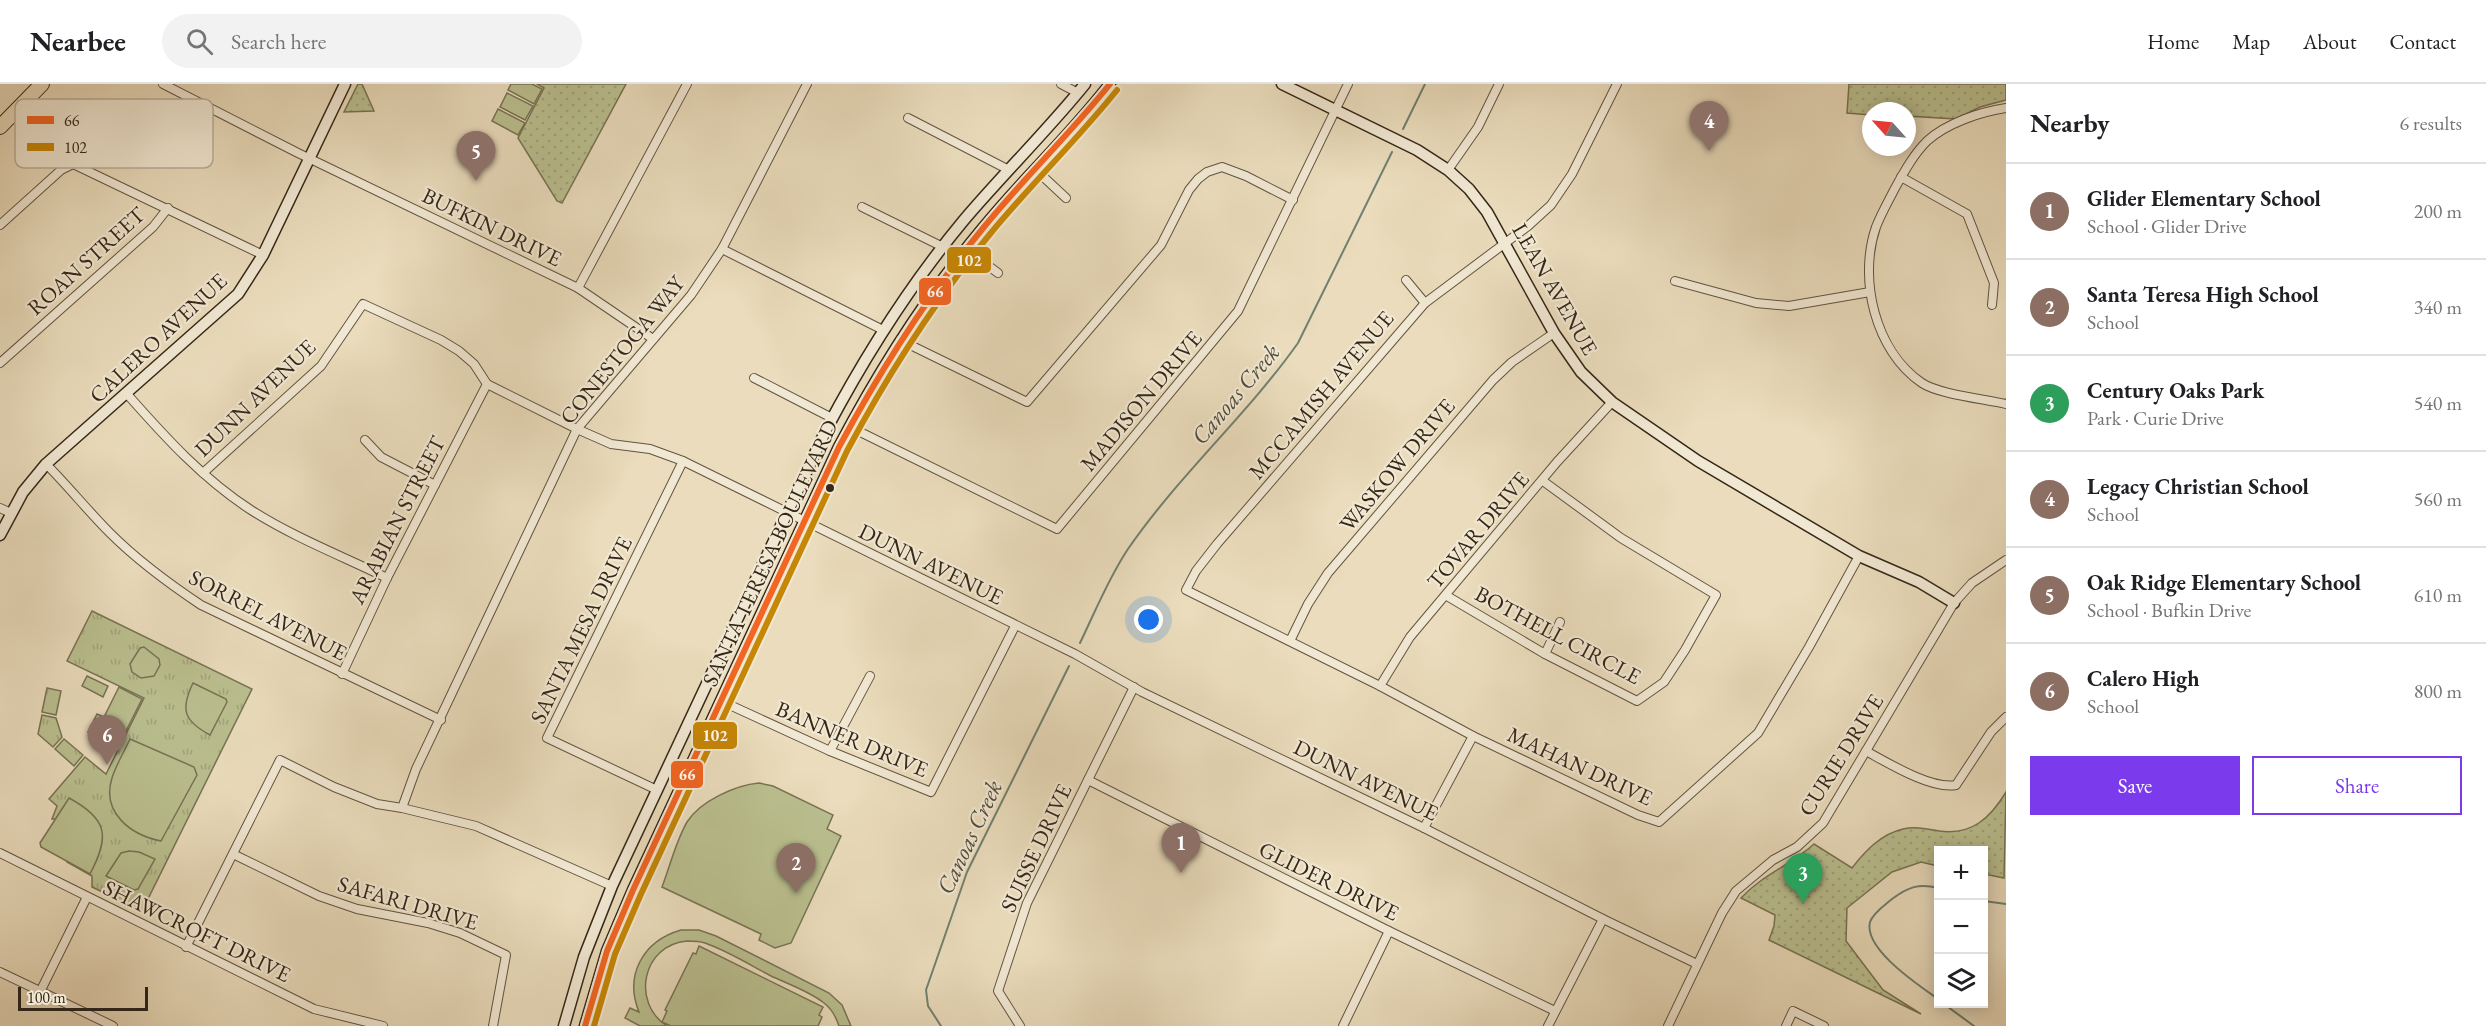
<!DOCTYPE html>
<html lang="en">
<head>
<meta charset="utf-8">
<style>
  body { margin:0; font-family:"EB Garamond",serif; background:#f2f2f2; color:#202124 }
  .controls { position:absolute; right:18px; bottom:18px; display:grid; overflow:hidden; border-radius:0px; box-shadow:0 3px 15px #0003 }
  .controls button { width:54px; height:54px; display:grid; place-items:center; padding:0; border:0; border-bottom:2px solid #e0e0e0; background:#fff; color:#202124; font:30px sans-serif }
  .compass { position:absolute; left:1862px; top:18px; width:54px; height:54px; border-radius:50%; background:#fff; box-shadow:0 3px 15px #0003; rotate:297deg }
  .scale { position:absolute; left:18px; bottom:15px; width:130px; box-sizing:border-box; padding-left:6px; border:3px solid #352718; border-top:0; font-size:16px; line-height:21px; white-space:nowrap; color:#352718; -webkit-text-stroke:4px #f1e8d3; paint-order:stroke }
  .you { position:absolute; left:1149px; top:536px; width:21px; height:21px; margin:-15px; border:4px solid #fff; border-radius:50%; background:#1a73e8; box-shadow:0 0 0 9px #1a73e833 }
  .badge { display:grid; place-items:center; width:39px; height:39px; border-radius:50%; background:#7c3aed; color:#fff; font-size:20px; font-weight:700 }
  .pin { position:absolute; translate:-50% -50px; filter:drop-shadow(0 2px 3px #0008) }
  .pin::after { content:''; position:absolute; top:32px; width:21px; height:18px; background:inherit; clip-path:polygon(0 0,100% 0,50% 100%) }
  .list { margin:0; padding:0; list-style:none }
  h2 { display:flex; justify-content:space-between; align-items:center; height:78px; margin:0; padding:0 24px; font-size:26px }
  h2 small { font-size:20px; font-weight:400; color:#757577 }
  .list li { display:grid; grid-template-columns:39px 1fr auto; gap:18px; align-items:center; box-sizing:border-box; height:96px; padding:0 24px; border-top:2px solid #e0e0e0 }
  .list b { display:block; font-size:22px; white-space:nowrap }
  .list p { margin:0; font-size:20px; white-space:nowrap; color:#757577 }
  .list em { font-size:20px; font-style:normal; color:#757577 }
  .actions { display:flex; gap:12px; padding:18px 24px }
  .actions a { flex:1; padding:14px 0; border:2px solid #7c3aed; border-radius:0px; text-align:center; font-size:21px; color:#7c3aed }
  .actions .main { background:#7c3aed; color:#fff }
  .icon { flex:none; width:33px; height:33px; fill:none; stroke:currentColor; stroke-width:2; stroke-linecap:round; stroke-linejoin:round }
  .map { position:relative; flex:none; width:2006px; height:942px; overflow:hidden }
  header { display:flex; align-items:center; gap:36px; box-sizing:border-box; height:84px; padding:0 30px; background:#fff; border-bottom:2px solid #e0e0e0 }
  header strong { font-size:28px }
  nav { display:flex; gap:33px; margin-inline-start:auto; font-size:21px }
  .search { width:420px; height:54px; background:#f2f2f2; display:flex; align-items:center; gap:15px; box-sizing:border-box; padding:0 21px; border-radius:33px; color:#757577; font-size:22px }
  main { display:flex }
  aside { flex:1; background:#fff }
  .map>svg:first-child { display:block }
</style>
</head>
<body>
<header>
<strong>Nearbee</strong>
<div class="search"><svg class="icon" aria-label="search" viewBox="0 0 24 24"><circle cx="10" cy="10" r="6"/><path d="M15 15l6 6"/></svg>Search here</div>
<nav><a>Home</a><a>Map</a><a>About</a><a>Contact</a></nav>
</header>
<main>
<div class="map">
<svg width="2006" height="942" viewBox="0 0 2006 942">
  <defs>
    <pattern id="grass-tufts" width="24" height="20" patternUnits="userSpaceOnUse" patternTransform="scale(1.5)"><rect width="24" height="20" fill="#babf8f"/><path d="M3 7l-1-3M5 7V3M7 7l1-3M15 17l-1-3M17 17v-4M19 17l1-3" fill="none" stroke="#a0a47b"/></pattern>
    <pattern id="park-dots" width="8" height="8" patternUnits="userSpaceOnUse" patternTransform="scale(1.5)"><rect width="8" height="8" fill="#babf8f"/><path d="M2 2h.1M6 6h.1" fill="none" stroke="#a0a47b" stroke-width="1.8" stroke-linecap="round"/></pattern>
  </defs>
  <rect width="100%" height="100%" fill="#eadcbc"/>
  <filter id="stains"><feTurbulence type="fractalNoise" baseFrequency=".00333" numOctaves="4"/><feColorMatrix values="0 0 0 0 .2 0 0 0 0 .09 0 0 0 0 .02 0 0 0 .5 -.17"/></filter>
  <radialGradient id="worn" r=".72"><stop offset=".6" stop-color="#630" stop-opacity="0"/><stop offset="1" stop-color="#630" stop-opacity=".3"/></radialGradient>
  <g fill="url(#grass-tufts)" stroke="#787354" stroke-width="1.5">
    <polygon points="92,527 252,605 142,827 92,803 92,792 67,778 77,764 60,735 52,735 57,722 49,715 85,673 106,690 144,614 67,577"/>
    <polygon points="47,604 61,607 56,631 42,628"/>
    <polygon points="42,631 56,634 62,653 53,663 38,650"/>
    <polygon points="64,655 83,671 74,682 55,665"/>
  </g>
  <g fill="url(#park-dots)" stroke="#787354" stroke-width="1.5">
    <polygon points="358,0 362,0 374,27 344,28"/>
    <polygon points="537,0 626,0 562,119 557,117 518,54 544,4"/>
    <polygon points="1849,0 2006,0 2006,16 1980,23 1956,35 1907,32 1907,27 1871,27 1871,31 1847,29"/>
    <path d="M2006 708 2004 794 1984 790V766H1938V782L1921 778 1892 788 1847 824 1846 857 1883 906 1921 930 1769 856 1774 842 1775 831 1741 814C1762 791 1791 781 1814 760L1852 784C1865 767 1881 750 1903 745 1916 742 1927 745 1939 747 1972 752 1991 733 2006 708Z"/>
  </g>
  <g fill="#babf8f" stroke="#787354" stroke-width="1.5">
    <polygon points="511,0 532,0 542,5 534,20 508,6"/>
    <polygon points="507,9 533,22 525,36 500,23"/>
    <polygon points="498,25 525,39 518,51 492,37"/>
    <polygon points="144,563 159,575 160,581 154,592 141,594 132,588 130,580 140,564"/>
    <polygon points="87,592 108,602 103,613 82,602"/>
    <path d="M193 599 226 615 227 618 210 651C184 637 180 626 193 599Z"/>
    <polygon points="119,603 142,615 118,663 88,648 97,630 104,633"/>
    <path d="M130 655 194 683 197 691 161 757C131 751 101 729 112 694 116 681 124 668 130 655Z"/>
    <path d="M759 699 773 702 833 731 827 745 841 752 791 859 775 864 759 856 761 850 662 803C670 782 676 757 687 738 700 717 736 701 759 699Z"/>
    <path d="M69 714C108 735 110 752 90 790L41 763 40 759Z"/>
    <polygon points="129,767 139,768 155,775 138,805 134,806 106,792 121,769"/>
    <path d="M681 846H699L716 852 829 909 842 921 851 942H839C836 933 832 925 824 919 809 907 788 900 771 892 750 881 728 867 705 859 699 857 693 857 687 857 642 861 631 919 667 942H640L625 934 630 924 639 928C624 891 643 857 681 846Z"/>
    <polygon points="699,862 823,923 819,931 822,933 818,942 671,942 662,938 667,927 665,926 693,869 696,870"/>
  </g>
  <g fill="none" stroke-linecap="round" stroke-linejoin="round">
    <g stroke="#718070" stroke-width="2">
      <polyline points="1403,45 1425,0"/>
      <path d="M1080 559C1095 528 1109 493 1128 465 1179 391 1247 331 1298 259L1392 68"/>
      <path d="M1938 804C1919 799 1908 803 1892 815 1885 821 1873 829 1870 838 1863 865 1920 902 1938 915"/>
      <polyline points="1984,817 2006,820"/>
      <polyline points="1944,920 1974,942"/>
      <polyline points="941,942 928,922 926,906 967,788 1069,582"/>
    </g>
    <g stroke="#625441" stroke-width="10">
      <g id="street">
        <polyline points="163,0 298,69 578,204 653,255"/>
        <polyline points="1061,0 1078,9"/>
        <polyline points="1617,0 1572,90 1551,121 1528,142 1425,219 1217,460 1196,487 1186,506 1380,602 1473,652 1638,731 1659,738 1758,649 1809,563 1859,472"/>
        <path d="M2006 24C1980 28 1947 39 1927 57 1913 71 1904 88 1894 106 1888 118 1881 130 1876 143 1858 195 1875 267 1922 299 1938 310 1985 315 2006 320"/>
        <polyline points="908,34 1009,86"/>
        <polyline points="1036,86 1066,114"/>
        <polyline points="1448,86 1478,43 1499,0"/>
        <polyline points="1901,93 1967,130 1994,199 1992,221"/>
        <polyline points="862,123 943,163"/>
        <polyline points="0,141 61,86 73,80 263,171"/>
        <polyline points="722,165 883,246"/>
        <polyline points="966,165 998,189"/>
        <polyline points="1406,196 1425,219"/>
        <polyline points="1675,197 1756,219 1789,222 1870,208"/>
        <polyline points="578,204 687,0"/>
        <polyline points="900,256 1027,318 1161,161 1189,106 1198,95 1207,88 1222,83 1246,92 1293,116"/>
        <polyline points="0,279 153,143 168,124"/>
        <polyline points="754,294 832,334"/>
        <path d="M127 310C165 353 203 395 251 426 293 453 342 472 387 494"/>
        <polyline points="850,343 1057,445 1238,227 1348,0"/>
        <polyline points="365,356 381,373 435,401"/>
        <path d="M46 380C68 402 88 427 110 449 137 476 168 499 201 521L441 636"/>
        <polyline points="203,389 321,282 363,220 441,256 459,267 474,280 487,300 577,345 611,360 650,365 683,377 1075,570 1142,608 1424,744 1603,835 1697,880"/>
        <polyline points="0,424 11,429"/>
        <polyline points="1447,512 1545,570 1637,617 1664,598 1685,566 1716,511 1621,454 1543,397"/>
        <polyline points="1290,557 1308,520 1328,489 1493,296 1512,278 1554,249"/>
        <polyline points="1545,570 1560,538"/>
        <polyline points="342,590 387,494 487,300"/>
        <polyline points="1380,602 1410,553 1557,378 1612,318"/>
        <polyline points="721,617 830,667 931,708 1015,542"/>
        <polyline points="830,667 870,592"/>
        <path d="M1866 667C1888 679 1932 706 1956 701L1991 648 2006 633"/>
        <polyline points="1088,696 1389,847 1555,927"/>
        <polyline points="657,706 547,654 683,377"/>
        <polyline points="402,724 416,685 577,345 691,211 722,165 807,0"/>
        <polyline points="1424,744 1473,652"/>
        <polyline points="0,769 314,925 383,942"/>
        <polyline points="233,770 319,812 357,825 428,839 460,849 506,871 493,942"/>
        <polyline points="186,863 280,676 334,703 377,720 402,724 476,742 612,802"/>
        <polyline points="0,888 113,942"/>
        <polyline points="41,906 87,813"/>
        <polyline points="1020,942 998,907 1027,819 1134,603"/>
        <polyline points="1343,942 1389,847"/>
        <polyline points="1548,942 1603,835"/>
        <polyline points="1668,942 1722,829 1736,807 1773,776 1797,763 1823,739 1954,519 1972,499 2006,476"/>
        <polyline points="1786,942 1793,927 1824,942"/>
      </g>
    </g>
    <g stroke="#352718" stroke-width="13">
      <g id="secondary">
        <polyline points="1282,0 1417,66 1448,86 1469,105 1487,128 1554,249 1581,288 1612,318 1698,377 1859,472 1919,498 1954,519"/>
        <polyline points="0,451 23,408 46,380 238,210 263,171 345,0"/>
        <path d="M564 942 584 873 612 802 826 346C865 272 910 201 964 136 1003 90 1047 47 1085 0"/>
        <path d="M585 942 607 867 633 806 839 363C880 285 927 211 984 143 1024 94 1071 51 1110 0"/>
      </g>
    </g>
    <g stroke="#352718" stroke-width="16">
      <polyline id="highway" points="0,43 42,0"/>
    </g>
    <use href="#street" stroke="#f1e8d3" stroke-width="8"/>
    <use href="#secondary" stroke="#f1e8d3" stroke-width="10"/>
    <use href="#highway" stroke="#eadcbc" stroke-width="14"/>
    <g stroke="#f1e8d3" stroke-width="10">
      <path id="bus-1" d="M585 942 607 867 633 806 839 363C881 285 928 211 984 143 1024 94 1070 50 1110 0"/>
    </g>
    <g stroke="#f1e8d3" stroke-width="10">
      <path id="bus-2" d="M594 942 615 870 641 810 847 367C888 290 935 217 990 150 1031 100 1077 56 1117 6"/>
    </g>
    <use href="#bus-1" stroke="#f26522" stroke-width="6"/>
    <use href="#bus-2" stroke="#c68606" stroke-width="6"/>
  </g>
  <circle fill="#352718" stroke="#f1e8d3" stroke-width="2" cx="830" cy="404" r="5"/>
  <g text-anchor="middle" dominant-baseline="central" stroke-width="4.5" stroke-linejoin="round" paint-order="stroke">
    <g font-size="22" fill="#352718" stroke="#f1e8d3">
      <text transform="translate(492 143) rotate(26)">BUFKIN DRIVE</text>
      <text transform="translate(86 177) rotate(-42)">ROAN STREET</text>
      <text transform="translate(1555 205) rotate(60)">LEAN AVENUE</text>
      <text transform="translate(158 254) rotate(-43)">CALERO AVENUE</text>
      <text transform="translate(622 266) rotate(-51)">CONESTOGA WAY</text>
      <text transform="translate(1321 311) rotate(-50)">MCCAMISH AVENUE</text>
      <text transform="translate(255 314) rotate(-44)">DUNN AVENUE</text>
      <text transform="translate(1141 317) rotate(-50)">MADISON DRIVE</text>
      <text transform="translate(1397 381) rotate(-50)">WASKOW DRIVE</text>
      <text transform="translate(397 436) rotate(-63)">ARABIAN STREET</text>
      <text transform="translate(1478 446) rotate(-50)">TOVAR DRIVE</text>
      <text transform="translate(770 469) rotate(-65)">SANTA TERESA BOULEVARD</text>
      <text transform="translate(931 480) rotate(26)">DUNN AVENUE</text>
      <text transform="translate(268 531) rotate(27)">SORREL AVENUE</text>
      <text transform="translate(581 546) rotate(-64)">SANTA MESA DRIVE</text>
      <text transform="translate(1558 551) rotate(28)">BOTHELL CIRCLE</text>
      <text transform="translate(852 655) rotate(23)">BANNER DRIVE</text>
      <text transform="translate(1841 671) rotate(-58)">CURIE DRIVE</text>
      <text transform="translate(1580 682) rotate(25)">MAHAN DRIVE</text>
      <text transform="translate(1366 696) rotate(26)">DUNN AVENUE</text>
      <text transform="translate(1036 764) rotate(-65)">SUISSE DRIVE</text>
      <text transform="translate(1329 797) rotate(26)">GLIDER DRIVE</text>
      <text transform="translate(408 819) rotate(16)">SAFARI DRIVE</text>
      <text transform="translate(197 847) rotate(26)">SHAWCROFT DRIVE</text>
    </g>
    <g font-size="24" font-style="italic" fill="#4e4c3c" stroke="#f1e8d3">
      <text transform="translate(1235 310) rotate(-50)">Canoas Creek</text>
      <text transform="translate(969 753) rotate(-65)">Canoas Creek</text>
    </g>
  </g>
  <rect x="15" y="15" width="198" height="69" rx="9" fill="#f1e8d3" stroke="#b9ae9b" stroke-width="1.5"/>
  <rect x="27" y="32" width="27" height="8" fill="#f26522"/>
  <rect x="27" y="59" width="27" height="8" fill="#c68606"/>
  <g font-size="16" fill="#352718">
    <text x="64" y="42">66</text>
    <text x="64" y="69">102</text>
  </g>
  <g stroke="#f1e8d3" stroke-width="2">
    <rect x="946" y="162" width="46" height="28" rx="6" fill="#c68606"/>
    <rect x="918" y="193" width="34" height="29" rx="6" fill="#f26522"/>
    <rect x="692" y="637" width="46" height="29" rx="6" fill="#c68606"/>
    <rect x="670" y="676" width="34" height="29" rx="6" fill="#f26522"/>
  </g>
  <g font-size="16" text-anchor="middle" font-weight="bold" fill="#fff">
    <text x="969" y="182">102</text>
    <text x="935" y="213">66</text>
    <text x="715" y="657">102</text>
    <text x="687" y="696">66</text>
  </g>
  <rect width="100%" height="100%" filter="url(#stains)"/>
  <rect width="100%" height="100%" fill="url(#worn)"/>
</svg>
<div class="controls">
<button>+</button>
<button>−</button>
<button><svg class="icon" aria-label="layers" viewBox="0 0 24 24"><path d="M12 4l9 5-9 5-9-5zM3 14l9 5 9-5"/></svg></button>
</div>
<svg class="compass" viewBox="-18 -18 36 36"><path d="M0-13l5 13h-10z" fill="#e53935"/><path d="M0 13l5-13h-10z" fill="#757577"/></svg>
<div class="scale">100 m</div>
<div class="you"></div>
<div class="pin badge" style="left:1181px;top:789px;background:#8d6e63">1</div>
<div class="pin badge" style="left:796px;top:809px;background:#8d6e63">2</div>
<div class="pin badge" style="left:1803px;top:819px;background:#2e9e5b">3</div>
<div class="pin badge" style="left:1709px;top:67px;background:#8d6e63">4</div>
<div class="pin badge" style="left:476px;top:97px;background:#8d6e63">5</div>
<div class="pin badge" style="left:107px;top:681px;background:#8d6e63">6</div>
</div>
<aside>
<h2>Nearby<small>6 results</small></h2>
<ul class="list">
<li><span class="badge" style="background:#8d6e63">1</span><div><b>Glider Elementary School</b><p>School · Glider Drive</p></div><em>200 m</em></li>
<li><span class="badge" style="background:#8d6e63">2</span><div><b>Santa Teresa High School</b><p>School</p></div><em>340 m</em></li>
<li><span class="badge" style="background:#2e9e5b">3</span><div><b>Century Oaks Park</b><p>Park · Curie Drive</p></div><em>540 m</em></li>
<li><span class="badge" style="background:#8d6e63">4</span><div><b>Legacy Christian School</b><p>School</p></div><em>560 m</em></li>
<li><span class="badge" style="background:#8d6e63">5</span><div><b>Oak Ridge Elementary School</b><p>School · Bufkin Drive</p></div><em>610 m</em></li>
<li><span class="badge" style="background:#8d6e63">6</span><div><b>Calero High</b><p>School</p></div><em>800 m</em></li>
</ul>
<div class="actions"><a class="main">Save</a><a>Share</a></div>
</aside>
</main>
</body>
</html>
